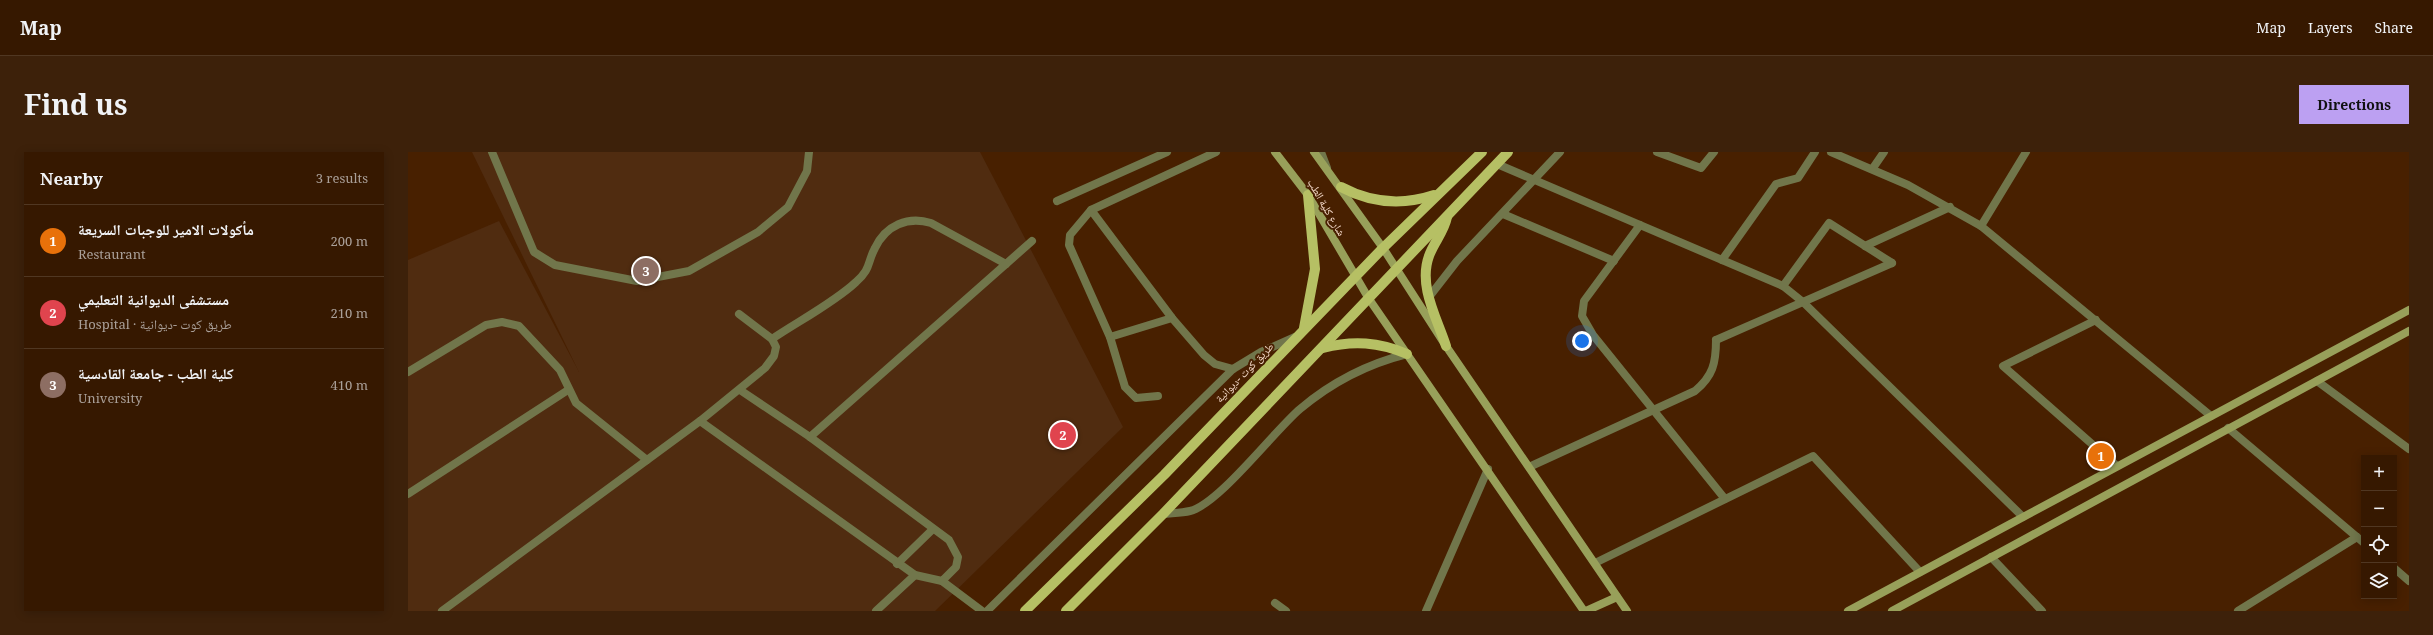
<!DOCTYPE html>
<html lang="en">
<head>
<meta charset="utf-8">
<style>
  body { margin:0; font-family:"Noto Serif","Noto Naskh Arabic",serif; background:#3d210a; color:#f1f3f6 }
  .controls { position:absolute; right:12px; bottom:12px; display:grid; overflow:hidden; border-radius:0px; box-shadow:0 2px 10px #0003 }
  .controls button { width:36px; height:36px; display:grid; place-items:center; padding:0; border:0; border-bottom:1px solid #503722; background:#361800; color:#f1f3f6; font:20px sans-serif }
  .you { position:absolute; left:1174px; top:189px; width:14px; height:14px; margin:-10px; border:3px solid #fff; border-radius:50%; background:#1a73e8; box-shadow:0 0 0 6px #1a73e833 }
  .badge { display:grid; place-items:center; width:26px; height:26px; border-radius:50%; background:#bca0f2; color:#fff; font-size:13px; font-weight:700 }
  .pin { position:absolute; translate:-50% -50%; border:2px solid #fff; box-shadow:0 1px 4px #0006 }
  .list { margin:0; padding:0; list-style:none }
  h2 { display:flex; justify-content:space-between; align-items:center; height:52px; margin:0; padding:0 16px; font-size:17px }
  h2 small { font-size:13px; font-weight:400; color:#aaa099 }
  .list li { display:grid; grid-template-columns:26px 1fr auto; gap:12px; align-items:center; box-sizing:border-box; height:72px; padding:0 16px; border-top:1px solid #503722 }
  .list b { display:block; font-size:15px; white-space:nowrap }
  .list p { margin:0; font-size:13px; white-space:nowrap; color:#aaa099 }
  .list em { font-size:13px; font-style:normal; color:#aaa099 }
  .icon { flex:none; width:22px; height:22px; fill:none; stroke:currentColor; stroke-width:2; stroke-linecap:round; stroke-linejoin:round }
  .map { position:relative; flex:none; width:2001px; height:459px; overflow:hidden; border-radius:0px }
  header { display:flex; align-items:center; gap:24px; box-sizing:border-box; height:56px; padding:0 20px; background:#361800; border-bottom:1px solid #503722 }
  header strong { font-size:19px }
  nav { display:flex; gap:22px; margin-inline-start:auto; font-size:14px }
  .intro { display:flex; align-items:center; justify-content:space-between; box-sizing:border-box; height:96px; padding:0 24px }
  h1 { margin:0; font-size:28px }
  .button { padding:10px 18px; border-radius:0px; background:#bca0f2; color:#111; font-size:14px; font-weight:700 }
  main { display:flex; gap:24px; padding:0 24px }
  aside { flex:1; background:#361800; border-radius:0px; box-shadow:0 2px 10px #0003 }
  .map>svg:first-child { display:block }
</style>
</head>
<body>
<header>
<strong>Map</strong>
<nav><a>Map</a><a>Layers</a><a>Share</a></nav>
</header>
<div class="intro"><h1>Find us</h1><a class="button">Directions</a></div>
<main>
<aside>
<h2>Nearby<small>3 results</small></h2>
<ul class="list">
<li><span class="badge" style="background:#e8710a">1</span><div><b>مأكولات الامير للوجبات السريعة</b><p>Restaurant</p></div><em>200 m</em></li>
<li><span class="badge" style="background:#e0444e">2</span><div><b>مستشفى الديوانية التعليمي</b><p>Hospital · طريق كوت -ديوانية</p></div><em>210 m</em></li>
<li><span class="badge" style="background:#8d6e63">3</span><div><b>كلية الطب - جامعة القادسية</b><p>University</p></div><em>410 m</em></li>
</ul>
</aside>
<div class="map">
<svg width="2001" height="459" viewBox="0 0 2001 459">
  <rect width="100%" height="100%" fill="#482000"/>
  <polygon fill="#502c10" points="64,0 572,0 715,275 527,459 0,459 0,108 91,69 171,220"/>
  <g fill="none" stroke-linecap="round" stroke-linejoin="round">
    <g stroke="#71764b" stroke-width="8">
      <polyline points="649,49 759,0"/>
      <polyline points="683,58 764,166 796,203 807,212 825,217"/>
      <polyline points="702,185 764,166"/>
      <path d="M364 187C389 170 427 150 448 130 463 117 459 111 467 96 478 73 500 64 523 71L598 112"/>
      <polyline points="0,220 78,173 94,170 111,174 152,218 168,251 239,308"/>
      <polyline points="750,244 728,246 717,235 702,185 661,93 662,83 683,58 808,0"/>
      <polyline points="292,269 507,423 534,429 548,415 550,405 541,388 402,285 332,238"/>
      <polyline points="402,285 624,89"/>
      <path d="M1121 315 1287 239C1305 224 1308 211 1308 188"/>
      <polyline points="0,342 160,238"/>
      <path d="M755 362C764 361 774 361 782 359 811 352 866 279 892 257 924 230 959 212 999 202"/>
      <polyline points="489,412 525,377"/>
      <polyline points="534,429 574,459"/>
      <polyline points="867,451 878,459"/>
      <polyline points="34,459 292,269 357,216 366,204 368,195 364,187 331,162"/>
      <polyline points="468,459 507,423"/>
    </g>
    <g stroke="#71764b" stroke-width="8">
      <polyline points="84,0 126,100 147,113 229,129 281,119 350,80 380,55 399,19 401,0"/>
      <polyline points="913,0 919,16"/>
      <polyline points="1249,0 1293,16 1306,0"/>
      <polyline points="1423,0 1500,33 1573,74 1803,264"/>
      <polyline points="1089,12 1375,134 1395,150 1615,365"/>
      <polyline points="1465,16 1476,0"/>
      <polyline points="1095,62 1206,109"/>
      <polyline points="1232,73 1176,149 1174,164 1185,183 1317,347"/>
      <polyline points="1573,74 1618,0"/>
      <polyline points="1457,94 1542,55"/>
      <polyline points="1314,108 1368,32 1390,26 1407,0"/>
      <polyline points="1375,134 1421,71 1484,111"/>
      <polyline points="1021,145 1049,109 1152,0"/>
      <polyline points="1688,168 1595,214 1709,314"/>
      <polyline points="1308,188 1484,111"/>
      <polyline points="1909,229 2001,297"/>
      <polyline points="1820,276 1956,391"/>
      <polyline points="1583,405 1634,459"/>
      <polyline points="1187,411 1405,304 1512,420"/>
      <polyline points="1986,416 2001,429"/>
      <polyline points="579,459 825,217 853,200 887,185"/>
      <polyline points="1018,459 1080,317"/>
      <polyline points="1830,459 1949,385"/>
    </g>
    <g stroke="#98a05a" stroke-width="8">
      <polyline points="867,0 900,43 961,147 1176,459"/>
      <polyline points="906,0 975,96 1038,194 1219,459"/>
      <polyline points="1178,459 1209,445"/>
      <polyline points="1440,459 2001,158"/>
      <polyline points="1484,459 2001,179"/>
    </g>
    <g stroke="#b6c064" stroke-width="10">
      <path d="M933 35C963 51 993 54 1026 43"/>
      <polyline points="896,176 907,117 900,43"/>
      <path d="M1038 194C1029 166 1010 134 1021 104 1026 90 1036 80 1039 65"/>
      <path d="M915 196C945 188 971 190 999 202"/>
      <polyline points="617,459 756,323 975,96 1074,0"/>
      <polyline points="658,459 755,362 1100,0"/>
    </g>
  </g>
  <g text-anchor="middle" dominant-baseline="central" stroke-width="4" stroke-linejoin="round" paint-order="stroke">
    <g font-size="11" fill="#f7dccc" stroke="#482000">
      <text transform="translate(919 55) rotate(60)">شارع كلية الطب</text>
      <text transform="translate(836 220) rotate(-46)">طريق كوت -ديوانية</text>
    </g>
  </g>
</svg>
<div class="controls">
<button>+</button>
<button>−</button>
<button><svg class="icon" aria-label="locate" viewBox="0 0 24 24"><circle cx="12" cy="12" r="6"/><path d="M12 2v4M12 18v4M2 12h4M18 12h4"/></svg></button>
<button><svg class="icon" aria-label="layers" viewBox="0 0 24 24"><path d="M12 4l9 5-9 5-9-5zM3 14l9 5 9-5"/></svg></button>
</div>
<div class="you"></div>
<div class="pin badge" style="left:1693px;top:304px;background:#e8710a">1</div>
<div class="pin badge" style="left:655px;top:283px;background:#e0444e">2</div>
<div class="pin badge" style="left:238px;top:119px;background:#8d6e63">3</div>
</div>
</main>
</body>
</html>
